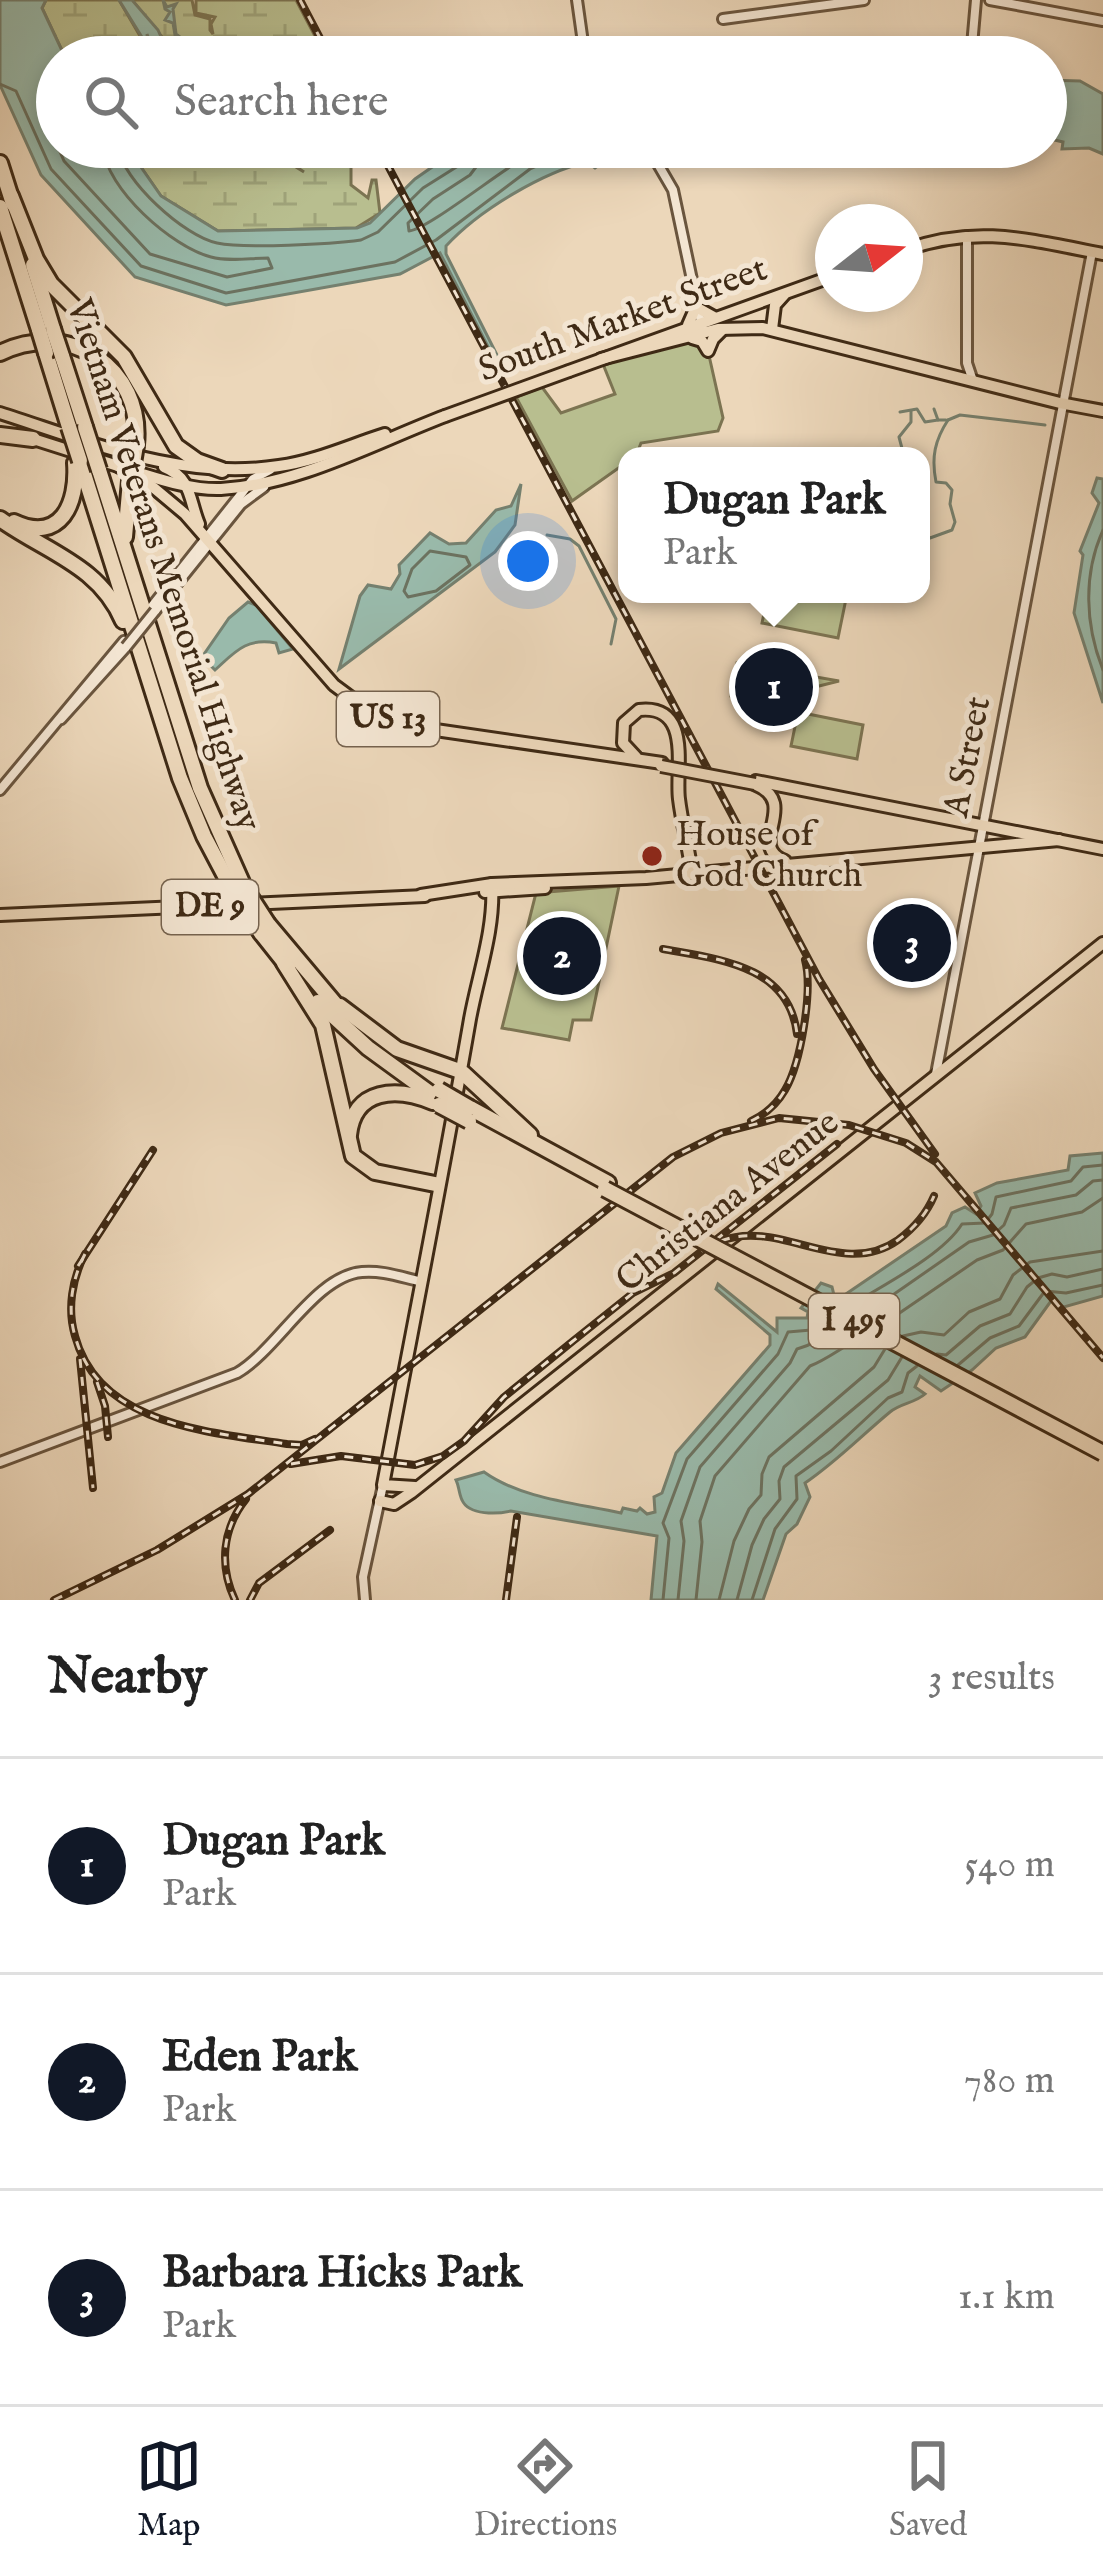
<!DOCTYPE html>
<html lang="en">
<head>
<meta charset="utf-8">
<style>
  body { margin:0; font-family:"IM FELL English",serif; background:#f2f2f2; color:#222 }
  .compass { position:absolute; left:815px; top:204px; width:108px; height:108px; border-radius:50%; background:#fff; box-shadow:0 6px 18px #0003; rotate:73deg }
  .you { position:absolute; left:528px; top:561px; width:42px; height:42px; margin:-30px; border:9px solid #fff; border-radius:50%; background:#1a73e8; box-shadow:0 0 0 18px #1a73e833 }
  .badge { display:grid; place-items:center; width:78px; height:78px; border-radius:50%; background:#111827; color:#fff; font-size:39px; font-weight:700 }
  .pin { position:absolute; translate:-50% -50%; border:6px solid #fff; box-shadow:0 3px 12px #0006 }
  .popup { position:absolute; left:618px; top:447px; width:312px; height:156px; box-sizing:border-box; display:grid; place-content:center; border-radius:24px; background:#fff; filter:drop-shadow(0 3px 9px #0005); font-size:39px; white-space:nowrap; color:#767676 }
  .popup b { font-size:45px; color:#222 }
  .popup::after { content:''; position:absolute; left:50%; top:100%; margin-left:-24px; border:24px solid transparent; border-top-color:#fff }
  .list { margin:0; padding:0; list-style:none }
  h2 { display:flex; justify-content:space-between; align-items:center; height:156px; margin:0; padding:0 48px; font-size:51px }
  h2 small { font-size:39px; font-weight:400; color:#767676 }
  .list li { display:grid; grid-template-columns:78px 1fr auto; gap:36px; align-items:center; box-sizing:border-box; height:216px; padding:0 48px; border-top:3px solid #e0e0e0 }
  .list b { display:block; font-size:45px; white-space:nowrap }
  .list p { margin:0; font-size:39px; white-space:nowrap; color:#767676 }
  .list em { font-size:39px; font-style:normal; color:#767676 }
  .icon { flex:none; width:66px; height:66px; fill:none; stroke:currentColor; stroke-width:2; stroke-linecap:round; stroke-linejoin:round }
  .map { position:relative; flex:none; width:1103px; height:1600px; overflow:hidden }
  .search { position:absolute; background:#fff; box-shadow:0 6px 18px #0003; left:36px; right:36px; top:36px; height:132px; display:flex; align-items:center; gap:30px; box-sizing:border-box; padding:0 42px; border-radius:66px; color:#767676; font-size:45px }
  .sheet { height:804px; background:#fff }
  nav { display:flex; justify-content:space-around; align-items:center; box-sizing:border-box; height:168px; border-top:3px solid #e0e0e0; background:#fff; font-size:33px; color:#767676 }
  nav a { display:grid; justify-items:center; gap:6px }
  nav .on { color:#111827 }
  .map>svg:first-child { display:block }
</style>
</head>
<body>
<div class="map">
<svg width="1103" height="1600" viewBox="0 0 1103 1600">
  <defs>
    <pattern id="wetland-marsh" width="20" height="14" patternUnits="userSpaceOnUse" patternTransform="scale(3)"><rect width="20" height="14" fill="#b8be8f"/><path d="M1 5h8M5 5V1M11 12h8M15 12V8" fill="none" stroke="#9fa37a"/></pattern>
  </defs>
  <rect width="100%" height="100%" fill="#ecd7ba"/>
  <filter id="stains"><feTurbulence type="fractalNoise" baseFrequency=".00167" numOctaves="4"/><feColorMatrix values="0 0 0 0 .2 0 0 0 0 .09 0 0 0 0 .02 0 0 0 .5 -.17"/></filter>
  <radialGradient id="worn" r=".72"><stop offset=".6" stop-color="#630" stop-opacity="0"/><stop offset="1" stop-color="#630" stop-opacity=".3"/></radialGradient>
  <g fill="url(#wetland-marsh)" stroke="#7c7452" stroke-width="3">
    <polygon points="46,0 119,0 147,48 137,41 129,57 113,55 115,46 108,57 65,57 42,8"/>
    <polygon points="132,0 192,0 195,15 210,19 210,30 213,34 211,24 215,17 196,13 196,0 296,0 326,57 168,57 162,37"/>
    <polygon points="127,147 265,147 275,152 292,148 296,167 304,172 298,168 296,147 356,147 357,163 351,164 351,185 368,198 372,180 376,180 380,213 356,228 218,231 161,196"/>
  </g>
  <g fill="#b8be8f" stroke="#7c7452" stroke-width="3">
    <polygon points="689,337 708,351 723,418 718,431 641,443 636,456 627,456 627,462 572,501 516,397 542,387 561,413 615,394 601,359"/>
    <polygon points="768,594 847,594 838,638 762,623"/>
    <polygon points="737,663 839,681 791,693 788,707 731,696"/>
    <polygon points="798,712 863,725 857,759 791,746"/>
    <polygon points="619,886 591,1020 573,1020 569,1040 502,1028 536,893"/>
    <polygon points="892,921 939,930 932,966 885,956"/>
  </g>
  <g fill="#99baab" stroke="#75806f" stroke-width="3">
    <path d="M0 0H46L42 8 65 57H57V147H127L161 196 218 231 357 228 370 223 415 179 461 147H648L611 157 595 168 587 162C544 172 480 209 446 246V254L498 357 501 372 440 253 400 274 226 305 135 277 41 175 0 85Z"/>
    <polygon points="119,0 132,0 158,30 169,55 176,41 173,23 165,20 170,12 165,9 163,0 167,7 176,4 173,9 176,34 185,41 184,51 197,57 182,55 178,48 175,57 156,57 147,34 149,52 144,53 137,44 132,57 108,57 115,45 114,55 128,57 135,42 148,47"/>
    <polygon points="1046,80 1080,81 1103,94 1103,154 1089,148 1062,149 1063,142 1046,138"/>
    <polygon points="1097,478 1103,479 1103,703 1074,613 1083,555 1080,551 1099,503 1092,493"/>
    <polygon points="521,484 515,525 495,552 339,669 360,596 368,585 391,589 400,574 399,565 430,533 449,544 466,543 496,510 511,506"/>
    <path d="M248 602 256 605 293 649 279 653 276 643C246 637 234 653 215 670L202 657 229 618Z"/>
    <path d="M1103 1153V1296L1064 1307 1051 1301 1025 1337 996 1348 972 1370 941 1391 920 1376 915 1387 925 1394C915 1403 901 1403 890 1412 861 1436 836 1462 805 1483L810 1497 797 1524 786 1534 763 1600H651L657 1536 511 1511C498 1514 469 1516 462 1500 459 1494 459 1486 456 1480L484 1472C522 1499 576 1503 621 1513L623 1508 637 1511 640 1508 647 1514 655 1512 654 1497 662 1493 676 1453 770 1345V1335L716 1289 718 1284 777 1332V1318H807L808 1312 801 1308 821 1283 832 1287 834 1295 840 1298 946 1226 952 1213 965 1207 976 1214 981 1206 975 1193 997 1183 1068 1170 1070 1156Z"/>
  </g>
  <g fill="none" stroke-linecap="round" stroke-linejoin="round">
    <g stroke="#6c7260" stroke-width="3">
      <polyline points="0,84 16,91 51,169 141,266 226,293 395,262 436,240 530,169 564,154 597,152 604,147"/>
      <path d="M58 147 64 161 150 254 227 277 272 268 268 258C250 258 228 262 211 257 172 247 106 189 103 147"/>
      <path d="M118 147C122 180 185 237 217 243 246 249 331 244 361 240L378 232 423 188 458 166 466 157 467 147"/>
      <path d="M482 147 479 163 470 175 433 199 408 223 409 231C428 230 512 161 542 147"/>
      <path d="M1103 530C1083 574 1085 625 1103 670"/>
      <polygon points="430,551 466,557 470,565 436,591 408,597 404,591 412,569"/>
      <path d="M848 1307C881 1286 942 1256 962 1224L985 1223 992 1214 996 1197 1071 1181 1083 1167 1103 1165"/>
      <polyline points="864,1315 969,1242 993,1235 1004,1225 1011,1208 1076,1195 1093,1181 1103,1180"/>
      <polyline points="882,1325 977,1260 1003,1250 1026,1224 1082,1212 1103,1198"/>
      <polyline points="903,1336 921,1332 944,1335 969,1312 1000,1299 1013,1275 1030,1262 1103,1251"/>
      <polyline points="937,1354 946,1355 980,1326 1010,1314 1027,1287 1038,1278 1052,1274 1067,1277 1103,1269"/>
      <polyline points="958,1365 990,1338 1019,1326 1045,1291 1066,1293 1103,1285"/>
      <polyline points="663,1600 669,1538 663,1523 687,1459 778,1354 788,1332 811,1330 820,1314"/>
      <path d="M678 1600 684 1541 681 1521 700 1467 790 1363 797 1349C822 1343 828 1327 840 1324"/>
      <path d="M696 1600 702 1542 700 1521 715 1476 810 1366C830 1358 844 1345 863 1337"/>
      <polyline points="719,1600 734,1541 749,1509 761,1495 762,1474 769,1457 874,1367 885,1349"/>
      <polyline points="737,1600 752,1545 764,1519 780,1499 779,1481 784,1467 888,1380 902,1357"/>
      <polyline points="752,1600 775,1529 797,1499 796,1476 831,1451 888,1398 902,1392 908,1373 917,1366"/>
    </g>
    <g stroke="#75806f" stroke-width="3">
      <polyline points="934,409 938,420 946,420"/>
      <polyline points="900,412 917,409 925,422 938,420"/>
      <polyline points="948,420 960,415 1045,425"/>
      <polyline points="904,456 899,437 911,422 911,411"/>
      <path d="M921 500C930 509 928 533 921 540"/>
      <path d="M926 534 930 538 952 530 955 522 950 504 952 490 946 483 936 482C931 457 935 440 948 420"/>
      <polyline points="547,535 570,539 579,546 616,619 611,644"/>
    </g>
    <g stroke="#6a553e" stroke-width="14">
      <g id="minor">
        <polyline points="577,0 585,57"/>
        <polyline points="990,0 1103,21"/>
        <polyline points="723,19 864,0"/>
        <polyline points="971,57 976,0"/>
        <polyline points="648,147 673,190 702,327"/>
        <polyline points="967,236 967,363 972,378"/>
        <polyline points="153,605 253,479 270,470"/>
        <polyline points="155,611 241,504 264,487"/>
        <polyline points="61,719 126,647"/>
        <polyline points="0,790 124,641"/>
        <polyline points="936,1074 1092,252"/>
        <path d="M0 1462 237 1373C278 1349 315 1276 362 1272 381 1270 401 1277 419 1281"/>
        <polyline points="365,1600 363,1577 383,1485"/>
      </g>
    </g>
    <g stroke="#3f2a15" stroke-width="16">
      <g id="major">
        <path d="M905 250C977 224 1030 240 1103 254"/>
        <polyline points="688,325 696,307 714,317"/>
        <polyline points="772,329 775,305 784,295"/>
        <polyline points="692,338 702,341 708,351 713,339 722,330"/>
        <polyline points="601,359 718,329 763,328 1060,403 1103,411"/>
        <polyline points="569,371 833,276"/>
        <path d="M0 413C91 442 181 481 279 466 316 461 350 445 385 434"/>
        <polyline points="30,438 121,467"/>
        <polyline points="118,466 154,488 185,514 334,685 361,705 415,727 662,763"/>
        <path d="M164 467C192 478 189 500 199 524"/>
        <path d="M139 473C165 481 193 490 221 489 298 485 374 443 445 416"/>
        <path d="M636 757 623 743 624 723 639 710C693 704 675 770 679 799 682 824 689 849 692 874"/>
        <polyline points="756,781 1103,849"/>
        <path d="M756 785C801 804 745 846 785 861"/>
        <polyline points="485,892 545,888"/>
        <polyline points="421,895 492,884 646,878 1059,840"/>
        <polyline points="0,915 425,896"/>
        <path d="M415 1487 383 1485C412 1330 443 1175 470 1019 478 975 495 929 492 884"/>
        <polyline points="380,1501 394,1504 412,1492 1103,943"/>
      </g>
    </g>
    <g stroke="#3f2a15" stroke-width="20">
      <g id="highway">
        <polyline points="0,163 13,204"/>
        <polyline points="11,196 36,259 51,284 124,357 176,446 197,461 222,470"/>
        <polyline points="0,207 39,330"/>
        <polyline points="33,265 53,329"/>
        <path d="M0 353C68 319 144 367 136 445"/>
        <polyline points="46,353 69,427"/>
        <polyline points="62,356 85,427"/>
        <polyline points="0,435 33,439"/>
        <polyline points="80,461 180,778 204,836 233,891"/>
        <polyline points="99,470 200,788 244,887"/>
        <path d="M0 519C46 552 99 565 123 621"/>
        <path d="M14 522C61 544 78 503 75 463"/>
        <polyline points="125,537 130,481"/>
        <polyline points="268,924 342,1012"/>
        <polyline points="261,933 288,967"/>
        <polyline points="284,963 323,1025 353,1156 375,1172 435,1184"/>
        <polyline points="318,1002 368,1048 438,1099"/>
        <polyline points="340,1006 397,1049 457,1070"/>
        <polyline points="463,1073 530,1135"/>
        <polyline points="470,1108 608,1183"/>
        <path d="M349 1135C354 1088 397 1087 433 1102"/>
      </g>
    </g>
    <use href="#minor" stroke="#f3e5d2" stroke-width="8"/>
    <use href="#major" stroke="#ecd7ba" stroke-width="10"/>
    <use href="#highway" stroke="#ecd7ba" stroke-width="14"/>
    <g stroke="#3f2a15" stroke-width="8">
      <g id="rail">
        <polyline points="300,0 330,57"/>
        <polyline points="378,147 819,979 874,1069 935,1154"/>
        <path d="M663 949C718 959 789 965 797 1034"/>
        <path d="M751 1121C766 1114 777 1104 785 1090 801 1063 813 990 805 960"/>
        <path d="M721 1241C780 1218 842 1280 898 1240 914 1228 926 1215 934 1196"/>
        <path d="M85 1254C72 1279 67 1309 75 1336 99 1426 211 1432 287 1444L302 1445 315 1439"/>
        <polyline points="78,1266 153,1150"/>
        <polyline points="80,1359 93,1488"/>
        <polyline points="97,1382 105,1406 108,1437"/>
        <polyline points="291,1464 341,1456 415,1465 443,1456 464,1441 504,1397 573,1341 633,1293 674,1273 837,1144"/>
        <polyline points="54,1600 157,1550 248,1494 673,1157 721,1133 779,1118 849,1125 906,1143 936,1162 1103,1358"/>
        <path d="M235 1600C219 1566 222 1529 246 1499"/>
        <polyline points="250,1600 259,1583 330,1530"/>
        <polyline points="506,1600 517,1517"/>
      </g>
    </g>
    <use href="#rail" stroke="#f3e5d2" stroke-width="3" stroke-dasharray="9" stroke-linecap="butt"/>
    <g stroke="#6a553e" stroke-width="14" stroke-linecap="butt">
      <polyline id="minor-bridge" points="126,647 155,611"/>
    </g>
    <g stroke="#3f2a15" stroke-width="16" stroke-linecap="butt">
      <g id="major-bridge">
        <polyline points="445,416 569,371"/>
        <polyline points="661,766 755,784"/>
      </g>
    </g>
    <g stroke="#3f2a15" stroke-width="20" stroke-linecap="butt">
      <g id="highway-bridge">
        <polyline points="53,329 62,356"/>
        <polyline points="39,330 46,353"/>
        <polyline points="69,427 80,461"/>
        <polyline points="85,427 99,470"/>
        <polyline points="130,481 136,445"/>
        <polyline points="244,887 268,924"/>
        <polyline points="233,891 261,933"/>
        <polyline points="439,1090 470,1108"/>
        <polyline points="439,1105 469,1121"/>
        <polyline points="605,1189 1103,1453"/>
      </g>
    </g>
    <use href="#minor-bridge" stroke="#f3e5d2" stroke-width="8"/>
    <use href="#major-bridge" stroke="#ecd7ba" stroke-width="10"/>
    <use href="#highway-bridge" stroke="#ecd7ba" stroke-width="14"/>
  </g>
  <circle fill="#8f2418" stroke="#f3e5d2" stroke-width="4.5" cx="652" cy="856" r="12"/>
  <g text-anchor="middle" dominant-baseline="central" stroke-width="10" stroke-linejoin="round" paint-order="stroke">
    <g fill="#f3e5d2" stroke="#75624e" stroke-width="3">
      <rect x="337" y="692" width="102" height="54" rx="9"/>
      <rect x="162" y="880" width="96" height="54" rx="9"/>
      <rect x="809" y="1294" width="90" height="54" rx="9"/>
    </g>
    <g font-size="33" font-weight="bold" fill="#3f2a15">
      <text x="388" y="719">US 13</text>
      <text x="210" y="907">DE 9</text>
      <text x="854" y="1321">I 495</text>
    </g>
    <g font-size="36" fill="#3f2a15" stroke="#f3e5d2">
      <text transform="translate(623 320) rotate(-20)">South Market Street</text>
      <text transform="translate(163 565) rotate(72)">Vietnam Veterans Memorial Highway</text>
      <text transform="translate(968 757) rotate(-79)">A Street</text>
      <text transform="translate(728 1202) rotate(-38)">Christiana Avenue</text>
    </g>
    <g font-size="36" fill="#3f2a15" stroke="#f3e5d2" text-anchor="start">
      <text x="676" y="835">House of<tspan x="676" dy="41">God Church</tspan></text>
    </g>
  </g>
  <rect width="100%" height="100%" filter="url(#stains)"/>
  <rect width="100%" height="100%" fill="url(#worn)"/>
</svg>
<svg class="compass" viewBox="-18 -18 36 36"><path d="M0-13l5 13h-10z" fill="#e53935"/><path d="M0 13l5-13h-10z" fill="#767676"/></svg>
<div class="you"></div>
<div class="pin badge" style="left:774px;top:687px">1</div>
<div class="popup"><b>Dugan Park</b>Park</div>
<div class="pin badge" style="left:562px;top:956px">2</div>
<div class="pin badge" style="left:912px;top:943px">3</div>
<div class="search"><svg class="icon" aria-label="search" viewBox="0 0 24 24"><circle cx="10" cy="10" r="6"/><path d="M15 15l6 6"/></svg>Search here</div>
</div>
<section class="sheet">
<h2>Nearby<small>3 results</small></h2>
<ul class="list">
<li><span class="badge">1</span><div><b>Dugan Park</b><p>Park</p></div><em>540 m</em></li>
<li><span class="badge">2</span><div><b>Eden Park</b><p>Park</p></div><em>780 m</em></li>
<li><span class="badge">3</span><div><b>Barbara Hicks Park</b><p>Park</p></div><em>1.1 km</em></li>
</ul>
</section>
<nav>
<a class="on"><svg class="icon" aria-label="map" viewBox="0 0 24 24"><path d="M3 6l6-2 6 2 6-2v14l-6 2-6-2-6 2zM9 4v14M15 6v14"/></svg>Map</a>
<a><svg class="icon" aria-label="directions" viewBox="0 0 24 24"><path d="M12 3l9 9-9 9-9-9zM9 14v-3h6M13 9l2 2-2 2"/></svg>Directions</a>
<a><svg class="icon" aria-label="saved" viewBox="0 0 24 24"><path d="M7 4h10v16l-5-4-5 4z"/></svg>Saved</a>
</nav>
</body>
</html>
